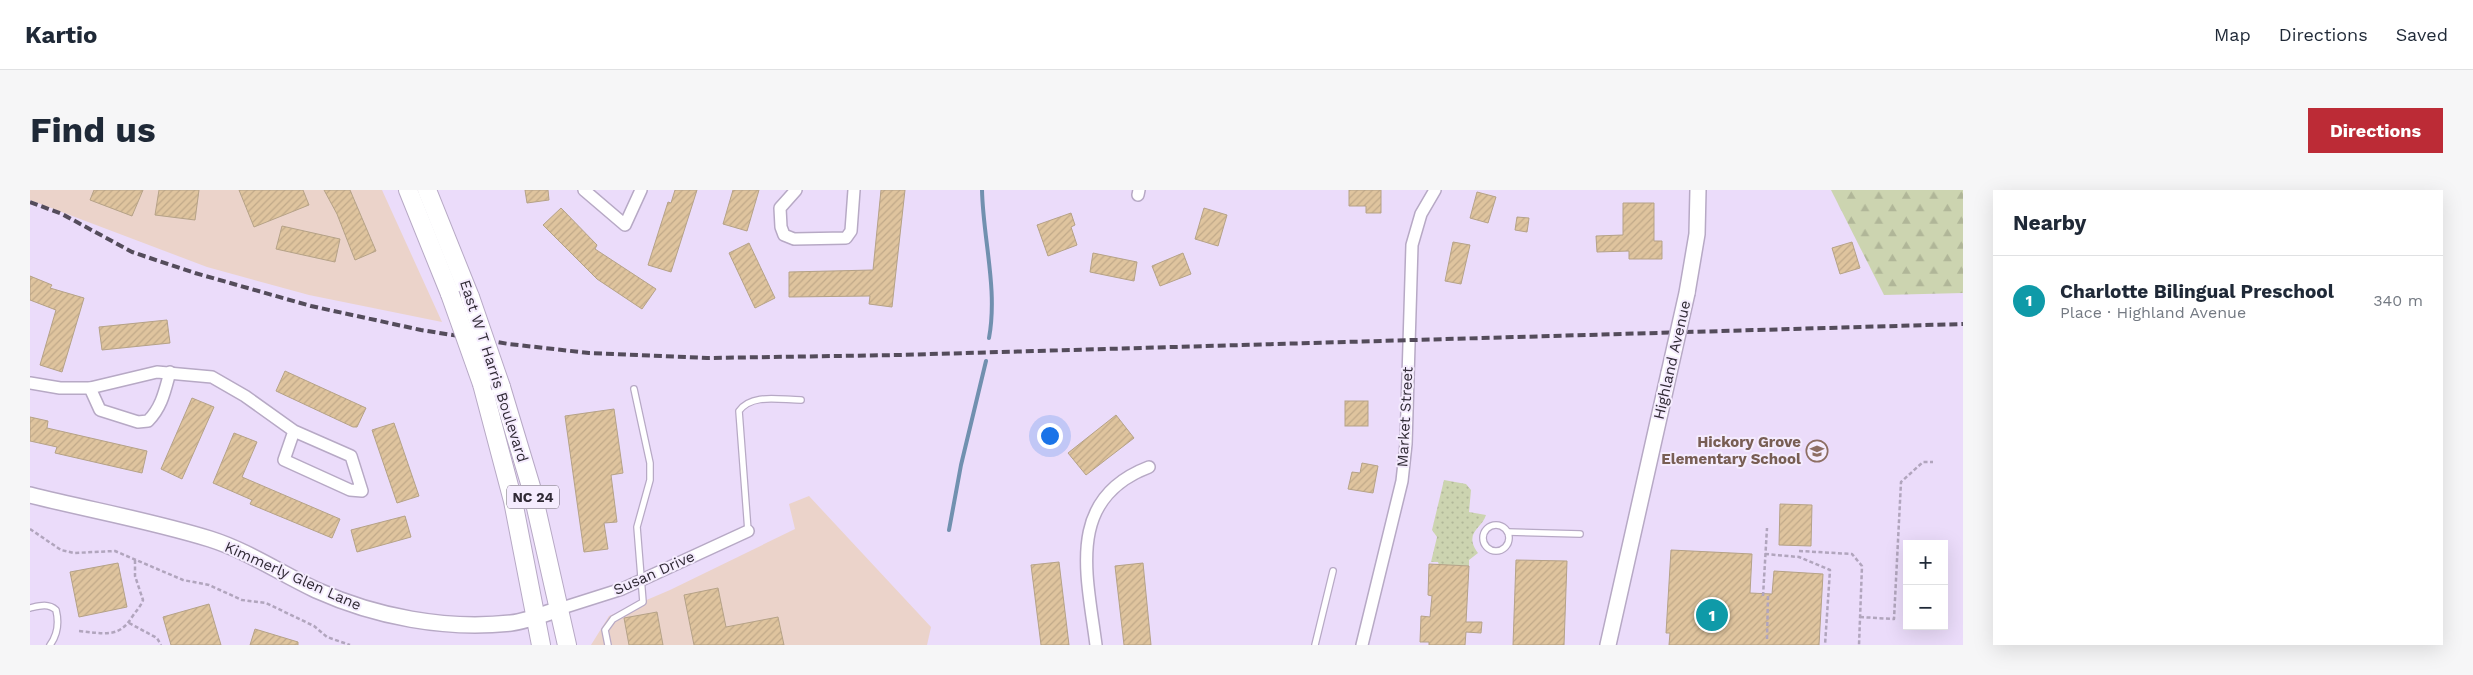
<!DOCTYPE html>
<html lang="en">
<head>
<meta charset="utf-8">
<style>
  body { margin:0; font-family:"Work Sans",sans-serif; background:#f6f6f7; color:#1f2937 }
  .controls { position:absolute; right:15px; bottom:15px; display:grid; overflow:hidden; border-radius:0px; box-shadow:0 5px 20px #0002 }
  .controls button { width:45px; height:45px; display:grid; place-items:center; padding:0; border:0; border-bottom:1px solid #e0e1e3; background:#fff; color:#1f2937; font:25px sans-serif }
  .you { position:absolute; left:1019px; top:245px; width:18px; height:18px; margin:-12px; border:4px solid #fff; border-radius:50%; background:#1a73e8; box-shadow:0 0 0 8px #1a73e833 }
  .badge { display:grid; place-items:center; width:32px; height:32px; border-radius:50%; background:#bc2b36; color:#fff; font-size:16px; font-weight:700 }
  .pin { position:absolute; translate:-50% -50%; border:2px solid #fff; box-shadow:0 1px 5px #0006 }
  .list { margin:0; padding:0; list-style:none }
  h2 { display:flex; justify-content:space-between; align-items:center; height:65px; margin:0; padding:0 20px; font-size:21px }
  h2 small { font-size:16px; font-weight:400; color:#747a83 }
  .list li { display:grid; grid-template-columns:32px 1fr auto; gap:15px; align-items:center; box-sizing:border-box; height:90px; padding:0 20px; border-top:1px solid #e0e1e3 }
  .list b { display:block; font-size:19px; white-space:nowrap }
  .list p { margin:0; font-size:16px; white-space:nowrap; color:#747a83 }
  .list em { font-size:16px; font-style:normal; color:#747a83 }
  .map { position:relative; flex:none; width:1933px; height:455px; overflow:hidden; border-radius:0px }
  header { display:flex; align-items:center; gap:30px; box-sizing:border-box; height:70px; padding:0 25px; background:#fff; border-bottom:1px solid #e0e1e3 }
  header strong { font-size:24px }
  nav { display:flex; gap:28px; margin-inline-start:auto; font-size:18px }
  .intro { display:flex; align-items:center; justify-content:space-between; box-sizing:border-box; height:120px; padding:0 30px }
  h1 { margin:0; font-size:35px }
  .button { padding:12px 22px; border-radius:0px; background:#bc2b36; color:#fff; font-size:18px; font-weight:700 }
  main { display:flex; gap:30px; padding:0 30px }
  aside { flex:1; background:#fff; border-radius:0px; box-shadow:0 5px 20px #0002 }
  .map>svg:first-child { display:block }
</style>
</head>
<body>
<header>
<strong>Kartio</strong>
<nav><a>Map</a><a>Directions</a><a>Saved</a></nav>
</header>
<div class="intro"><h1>Find us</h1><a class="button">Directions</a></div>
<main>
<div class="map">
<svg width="1933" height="455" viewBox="0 0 1933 455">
  <defs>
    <pattern id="forest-firs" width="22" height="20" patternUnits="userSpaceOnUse" patternTransform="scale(1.25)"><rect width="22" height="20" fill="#ccd4b0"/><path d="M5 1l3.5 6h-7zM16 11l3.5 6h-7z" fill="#b0b698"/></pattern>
    <pattern id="park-dots" width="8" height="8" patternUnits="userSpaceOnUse" patternTransform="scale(1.25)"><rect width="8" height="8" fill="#ccd4b0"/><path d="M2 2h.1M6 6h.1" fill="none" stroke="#b0b698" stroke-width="1.8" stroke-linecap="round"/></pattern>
    <pattern id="building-hatch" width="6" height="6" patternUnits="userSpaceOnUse" patternTransform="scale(1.25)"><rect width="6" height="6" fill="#dfc49e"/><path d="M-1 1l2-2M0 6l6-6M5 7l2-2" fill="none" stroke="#c0a989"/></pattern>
  </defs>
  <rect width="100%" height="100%" fill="#ebdcfa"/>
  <g fill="#ebd3ca">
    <polygon points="0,0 352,0 412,132 279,105 177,77 0,10"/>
    <polygon points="779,306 901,437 897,455 561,455 579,426 640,400 765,339 759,314"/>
  </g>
  <polygon fill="url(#forest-firs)" points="1801,0 1933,0 1933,103 1854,105"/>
  <path fill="url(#park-dots)" d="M1414 290 1436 294 1441 300 1439 322 1456 325C1452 339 1433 342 1448 363L1439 370V376L1409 375 1408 372H1401L1407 347 1402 340Z"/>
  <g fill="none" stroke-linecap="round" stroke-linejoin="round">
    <g stroke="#7190af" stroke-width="4">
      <path d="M952 0C953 49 968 99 959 148"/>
      <polyline points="919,340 931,275 956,171"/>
    </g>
  </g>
  <g fill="url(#building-hatch)" stroke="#b5a287">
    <polygon points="64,0 113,0 102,26 60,10"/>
    <polygon points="129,0 169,0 165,30 125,25"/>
    <polygon points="209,0 273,0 279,15 224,37"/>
    <polygon points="294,0 320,0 346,61 325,70 307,24"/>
    <polygon points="495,0 518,0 519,10 497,13"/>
    <polygon points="645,0 667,0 641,82 618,75 638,12 641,13"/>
    <polygon points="703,0 729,0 717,41 693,34"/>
    <polygon points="851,0 875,0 862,117 839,114 840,106 759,107 759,82 843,80"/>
    <polygon points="1319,0 1351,0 1351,23 1336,23 1336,16 1319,16"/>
    <polygon points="1447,2 1466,7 1458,33 1440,28"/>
    <polygon points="1593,13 1624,13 1624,51 1632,51 1632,69 1599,69 1599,61 1567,62 1566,46 1593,45"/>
    <polygon points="531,18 567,55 565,59 626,99 612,119 567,89 513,35"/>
    <polygon points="1174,18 1197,25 1188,56 1165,49"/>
    <polygon points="1041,23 1045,35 1041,37 1047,55 1018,66 1007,35"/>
    <polygon points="1487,27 1499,28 1497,42 1485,40"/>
    <polygon points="252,36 310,49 305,72 246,59"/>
    <polygon points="1423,52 1440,55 1431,94 1415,91"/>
    <polygon points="1822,52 1830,78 1810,84 1802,58"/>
    <polygon points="719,53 745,108 725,118 699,63"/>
    <polygon points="1063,63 1107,72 1104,91 1060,82"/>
    <polygon points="1153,63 1161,84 1130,96 1122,76"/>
    <polygon points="0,86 22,95 20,98 54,108 32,182 10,175 26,120 0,110"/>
    <polygon points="137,130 140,153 72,160 69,137"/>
    <polygon points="255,181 336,218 327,237 323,237 246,201"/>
    <polygon points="162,208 184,217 152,289 131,279"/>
    <rect x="1315" y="211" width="23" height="25"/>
    <polygon points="584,219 593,283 581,285 587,332 574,333 578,359 554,362 535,226"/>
    <polygon points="1086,225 1104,248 1056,285 1038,263"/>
    <polygon points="0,227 18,231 17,238 117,261 112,283 25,263 27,257 0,251"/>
    <polygon points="364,233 389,306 367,313 342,240"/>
    <polygon points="204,243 227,252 212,287 310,329 302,348 220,314 222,310 183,293"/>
    <polygon points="1332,273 1348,276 1343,303 1318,299 1322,282 1330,283"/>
    <polygon points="1750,314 1782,315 1781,356 1749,355"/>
    <polygon points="375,326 381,347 327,362 321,340"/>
    <polygon points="1641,360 1722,364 1720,403 1742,404 1744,381 1793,384 1789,455 1639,455 1640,443 1636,443"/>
    <polygon points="1486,370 1537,371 1534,455 1483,455"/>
    <polygon points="1029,372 1039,455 1011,455 1001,375"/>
    <polygon points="88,373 97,417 49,427 40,382"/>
    <polygon points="1113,373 1121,455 1094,455 1085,376"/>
    <polygon points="1399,374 1439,376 1436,432 1452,432 1451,443 1436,442 1435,455 1399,455 1399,452 1390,452 1391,426 1400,427 1402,406 1398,405"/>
    <polygon points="688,398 696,437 748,427 754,455 664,455 654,405"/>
    <polygon points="179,414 191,455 141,455 133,427"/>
    <polygon points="627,422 633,455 599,455 594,428"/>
    <polygon points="225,439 268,452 268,455 220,455"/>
  </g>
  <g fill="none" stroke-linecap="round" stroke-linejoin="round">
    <g stroke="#b7a9c5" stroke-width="8">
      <g id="lane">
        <circle cx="1466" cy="348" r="13"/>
        <path d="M718 341 709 221C722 203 750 210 771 210"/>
        <polyline points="1478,342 1550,344"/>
        <path d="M0 418C9 416 18 413 26 420 29 432 28 444 20 455"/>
        <polyline points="578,455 575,440 583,429 613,412 607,337 620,290 620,273 604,199"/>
        <polyline points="1285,455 1303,381"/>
      </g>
    </g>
    <g stroke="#b7a9c5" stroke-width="14">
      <g id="street">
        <polyline points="554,0 595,35 611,0"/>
        <polyline points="766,0 750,18 751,37 754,45 764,49 816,48 821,41 824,0"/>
        <polyline points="1108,5 1109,0"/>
        <polyline points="0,193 30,198 60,198 127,182 182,187 215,206 264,241 321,266 332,301 320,300 254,270 264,241"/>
        <path d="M60 198 70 220 108 232 118 231C132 217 135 200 140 182"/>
        <polyline points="529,419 592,399 718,341"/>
        <path d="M1066 455C1057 385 1035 309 1119 277"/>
        <polyline points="1332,455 1372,291 1376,254 1382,55 1391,24 1405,0"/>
      </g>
    </g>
    <g stroke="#b7a9c5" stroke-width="18">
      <g id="secondary">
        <polyline points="1657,103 1667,44 1668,0"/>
        <path d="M0 305C60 320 122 331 180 349 218 361 250 383 286 400 346 427 415 440 481 433 497 431 514 424 529 419"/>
        <polyline points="1578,455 1639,183"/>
      </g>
    </g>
    <g stroke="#b7a9c5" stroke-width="20">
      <g id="primary">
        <polyline points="378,0 420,104"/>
        <polyline points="397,0 440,107"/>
        <polyline points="452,194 483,311 511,455"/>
        <polyline points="471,197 502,300 537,455"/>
      </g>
    </g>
    <g stroke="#b1a5bd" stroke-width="2.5" stroke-dasharray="4 2.5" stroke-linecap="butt">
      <polyline points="0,339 31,360 44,363 85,361 153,390 179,395 212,410 236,413 284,436 297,447 320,455"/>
      <polyline points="1769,361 1822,364 1832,376 1829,455"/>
      <polyline points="1735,364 1769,367 1800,380 1795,455"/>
      <polyline points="1733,406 1737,338"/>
      <polyline points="1830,427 1864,429 1871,292 1893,272 1903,272"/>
      <polyline points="99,433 127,448 131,455"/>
      <path d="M49 441C72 443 89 449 102 427 106 421 111 416 113 410L105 386V369"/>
      <polyline points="1737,449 1738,406"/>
    </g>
    <use href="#lane" stroke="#fff" stroke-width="5.5"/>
    <use href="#street" stroke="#fff" stroke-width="11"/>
    <use href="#secondary" stroke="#fff" stroke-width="15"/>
    <use href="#primary" stroke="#fff" stroke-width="18"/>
    <polyline stroke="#544c5b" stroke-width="4" stroke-dasharray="8 4" stroke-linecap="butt" points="0,12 32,24 102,62 165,83 281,116 391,140 479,154 559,163 677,168 869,165 1933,134"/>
    <g stroke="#b7a9c5" stroke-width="18" stroke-linecap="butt">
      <polyline id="secondary-bridge" points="1639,183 1657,103"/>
    </g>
    <g stroke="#b7a9c5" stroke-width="20" stroke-linecap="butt">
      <g id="primary-bridge">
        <polyline points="420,104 452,194"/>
        <polyline points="440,107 471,197"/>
      </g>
    </g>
    <use href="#secondary-bridge" stroke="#fff" stroke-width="15"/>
    <use href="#primary-bridge" stroke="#fff" stroke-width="18"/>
  </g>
  <defs>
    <g id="school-ring" transform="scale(1.125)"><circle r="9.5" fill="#f5ecfe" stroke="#8d6e63" stroke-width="1.5"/><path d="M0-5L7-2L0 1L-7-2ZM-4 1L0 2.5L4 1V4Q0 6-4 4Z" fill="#8d6e63"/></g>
  </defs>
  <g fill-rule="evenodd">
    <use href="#school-ring" x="1787" y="261"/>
  </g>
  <g text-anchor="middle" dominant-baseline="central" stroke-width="4" stroke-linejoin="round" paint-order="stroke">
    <rect fill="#f5ecfe" stroke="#6b6471" stroke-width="1" x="477" y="295.5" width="52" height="23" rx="4"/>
    <g font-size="14" font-weight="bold" fill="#302a35">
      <text x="503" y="307">NC 24</text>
    </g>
    <g font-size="15" fill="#302a35" stroke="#f5ecfe">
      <text transform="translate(1642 170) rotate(-77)">Highland Avenue</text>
      <text transform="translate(464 181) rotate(72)">East W T Harris Boulevard</text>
      <text transform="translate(1375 227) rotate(-87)">Market Street</text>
      <text transform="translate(624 383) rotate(-24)">Susan Drive</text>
      <text transform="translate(263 386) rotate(24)">Kimmerly Glen Lane</text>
    </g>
    <g font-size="15" font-weight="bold" fill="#785e54" stroke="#f5ecfe" text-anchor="end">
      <text x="1771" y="252">Hickory Grove<tspan x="1771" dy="17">Elementary School</tspan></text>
    </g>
  </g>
</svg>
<div class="controls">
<button>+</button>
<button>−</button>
</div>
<div class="you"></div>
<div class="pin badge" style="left:1682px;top:425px;background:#0f9aa8">1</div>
</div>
<aside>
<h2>Nearby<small></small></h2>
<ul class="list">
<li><span class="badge" style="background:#0f9aa8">1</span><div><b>Charlotte Bilingual Preschool</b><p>Place · Highland Avenue</p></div><em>340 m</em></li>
</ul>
</aside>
</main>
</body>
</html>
